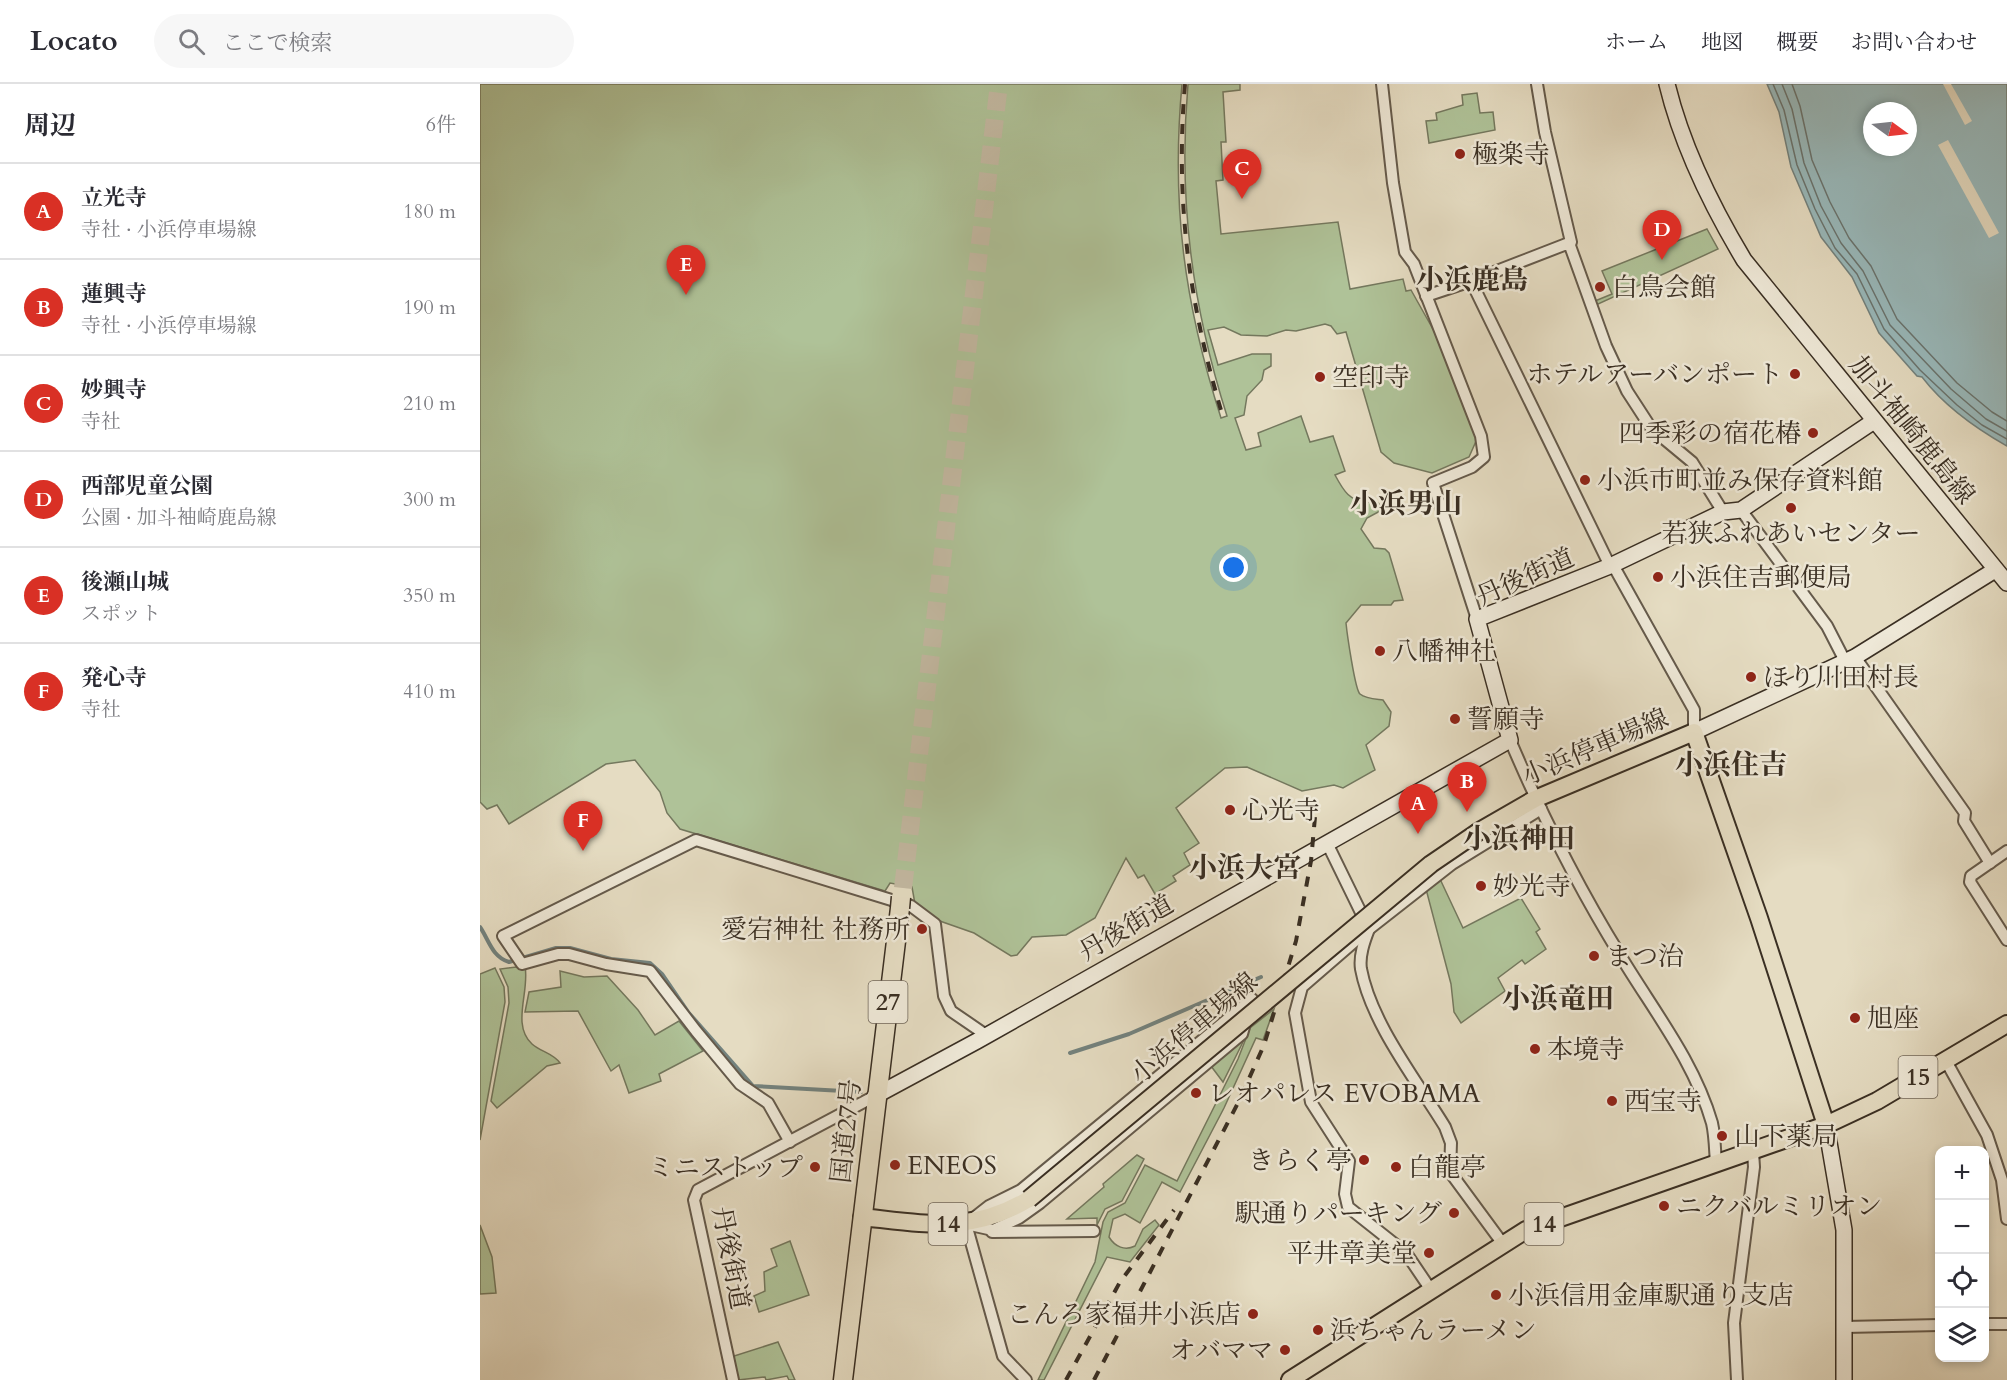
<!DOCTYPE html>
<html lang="ja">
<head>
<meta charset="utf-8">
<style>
  body { margin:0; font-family:Cardo,"Noto Serif JP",serif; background:#f7f7f7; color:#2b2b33 }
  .controls { position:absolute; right:18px; bottom:18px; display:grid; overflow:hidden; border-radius:12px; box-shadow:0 3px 9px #0003 }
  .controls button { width:54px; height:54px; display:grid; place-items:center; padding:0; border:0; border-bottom:2px solid #e1e1e2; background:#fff; color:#2b2b33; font:30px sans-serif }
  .compass { position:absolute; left:1383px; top:18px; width:54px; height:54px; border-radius:50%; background:#fff; box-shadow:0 3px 9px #0003; rotate:105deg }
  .you { position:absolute; left:754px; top:484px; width:21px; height:21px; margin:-15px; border:4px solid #fff; border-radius:50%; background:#1a73e8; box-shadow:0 0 0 9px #1a73e833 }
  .badge { display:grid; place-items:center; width:39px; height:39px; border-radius:50%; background:#d93025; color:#fff; font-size:20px; font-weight:700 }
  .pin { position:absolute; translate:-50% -50px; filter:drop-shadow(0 2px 3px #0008) }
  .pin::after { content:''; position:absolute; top:32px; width:21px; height:18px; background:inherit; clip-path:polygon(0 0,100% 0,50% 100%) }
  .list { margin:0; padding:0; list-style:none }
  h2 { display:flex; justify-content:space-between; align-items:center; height:78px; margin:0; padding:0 24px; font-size:26px }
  h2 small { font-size:20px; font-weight:400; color:#7c7c81 }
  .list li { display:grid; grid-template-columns:39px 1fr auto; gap:18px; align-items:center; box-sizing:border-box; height:96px; padding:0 24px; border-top:2px solid #e1e1e2 }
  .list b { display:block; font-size:22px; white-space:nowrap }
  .list p { margin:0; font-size:20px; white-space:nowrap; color:#7c7c81 }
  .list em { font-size:20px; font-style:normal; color:#7c7c81 }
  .icon { flex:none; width:33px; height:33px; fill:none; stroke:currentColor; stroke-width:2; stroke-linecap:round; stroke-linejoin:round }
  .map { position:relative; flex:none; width:1527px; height:1296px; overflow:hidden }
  header { display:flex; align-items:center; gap:36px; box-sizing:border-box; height:84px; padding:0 30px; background:#fff; border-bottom:2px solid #e1e1e2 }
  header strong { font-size:28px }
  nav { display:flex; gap:33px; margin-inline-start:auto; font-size:21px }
  .search { width:420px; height:54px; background:#f7f7f7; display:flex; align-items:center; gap:15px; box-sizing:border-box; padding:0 21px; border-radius:33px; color:#7c7c81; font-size:22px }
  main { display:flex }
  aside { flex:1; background:#fff }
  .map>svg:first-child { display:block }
</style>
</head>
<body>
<header>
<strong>Locato</strong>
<div class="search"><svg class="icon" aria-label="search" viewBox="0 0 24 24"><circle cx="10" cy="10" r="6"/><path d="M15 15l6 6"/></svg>ここで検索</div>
<nav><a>ホーム</a><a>地図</a><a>概要</a><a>お問い合わせ</a></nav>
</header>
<main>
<aside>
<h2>周辺<small>6件</small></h2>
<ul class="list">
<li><span class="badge">A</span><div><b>立光寺</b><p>寺社 · 小浜停車場線</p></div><em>180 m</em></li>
<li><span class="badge">B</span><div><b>蓮興寺</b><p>寺社 · 小浜停車場線</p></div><em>190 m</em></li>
<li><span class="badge">C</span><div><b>妙興寺</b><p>寺社</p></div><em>210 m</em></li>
<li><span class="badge">D</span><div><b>西部児童公園</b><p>公園 · 加斗袖崎鹿島線</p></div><em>300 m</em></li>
<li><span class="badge">E</span><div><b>後瀬山城</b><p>スポット</p></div><em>350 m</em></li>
<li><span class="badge">F</span><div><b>発心寺</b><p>寺社</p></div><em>410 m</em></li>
</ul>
</aside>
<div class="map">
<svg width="1527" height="1296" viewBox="0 0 1527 1296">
  <rect width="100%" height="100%" fill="#e5dcc2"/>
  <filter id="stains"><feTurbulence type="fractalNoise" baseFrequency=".00333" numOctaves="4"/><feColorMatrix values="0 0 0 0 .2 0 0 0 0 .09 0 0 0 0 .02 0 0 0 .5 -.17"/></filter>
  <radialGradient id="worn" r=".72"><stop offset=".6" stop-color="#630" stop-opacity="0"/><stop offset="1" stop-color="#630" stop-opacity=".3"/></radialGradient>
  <g fill="#afc298" stroke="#74785e" stroke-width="1.5">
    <path d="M0 0H702C691 120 704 219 741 334L747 332C712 222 698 115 708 0H760V6L743 8 746 58H741L743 96 736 97 741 150 858 138 870 205 923 195 926 207 931 206 954 247 997 355 989 373 952 389 914 379 901 368 866 248 857 250 851 242 845 240 816 247 806 246 787 252 761 251 744 243 728 246 738 281 772 270H791V282L784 286 782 296 767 312 764 331 755 334 766 366 781 362 778 349 821 332 830 358 853 352 865 387 855 391C863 406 870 419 890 418L893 414 899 420 900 427 887 434 881 445 894 464 905 465 909 469 923 516 914 517 911 521H881L866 539C867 549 875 606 880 610 886 615 895 615 903 616L911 628 909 642 886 661 895 686 863 704 854 701 822 707 767 683 745 684 696 724 719 759 704 769 710 781 693 792 696 797 675 810 664 791 658 794 646 774 615 834 586 851 552 853 537 871 531 872 494 849 457 836 435 820 432 803 410 799 405 807 200 745 187 729 180 708 155 676 126 680 29 740 17 721 7 725 0 718Z"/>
    <polygon points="997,9 1000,29 1013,28 1015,46 949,59 946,37 957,36 956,29 983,21 982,11"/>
    <polygon points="1227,145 1238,165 1116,221 1115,217 1132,210 1122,187"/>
    <polygon points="960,795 983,844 1041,814 1060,845 1056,848 1066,865 1045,880 1042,876 1018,894 1025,907 981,939 974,928 971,900 946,805"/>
    <path d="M45 882C50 907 31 941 52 960 61 968 73 969 80 979L67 982 17 1024 11 1017 29 919 28 903 20 885Z"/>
    <polygon points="15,884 24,903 25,918 0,1056 0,890"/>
    <polygon points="80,887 104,893 127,892 158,926 175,951 199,937 223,967 179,990 181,997 149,1009 139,981 131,987 98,927 45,928 49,908 81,903"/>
    <path d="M794 925 783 956 776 954 744 1024 700 1108 682 1098 660 1139 645 1130 633 1135 629 1153C635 1163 645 1167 655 1162L663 1145 675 1136 679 1141 650 1178 627 1173 564 1296H558L615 1178 623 1138 628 1128 645 1119 665 1081 697 1097 758 975 770 944Z"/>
    <polygon points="765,954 743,998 731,982"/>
    <polygon points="657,1071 664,1075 642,1117 625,1125 617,1141 617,1134 587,1135 624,1103 623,1100"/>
    <polygon points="0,1141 12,1173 16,1209 0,1210"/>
    <polygon points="310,1157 329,1211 279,1228 274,1212 285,1207 284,1188 297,1182 291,1165"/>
    <polygon points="298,1258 315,1296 309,1296 307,1292 286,1296 285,1293 258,1296 251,1273"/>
  </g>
  <path fill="#99b9bb" stroke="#73827e" stroke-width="1.5" fill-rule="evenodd" d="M1287 0H1527V362C1495 344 1465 323 1442 293L1437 292 1399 249 1372 193 1341 153 1311 83 1299 28ZM1392 27H1428V63H1392Z"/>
  <g fill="#e5dcc2">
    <polygon points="1463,0 1471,0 1492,37 1485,41"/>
    <polygon points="1468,56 1519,149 1509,154 1458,61"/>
  </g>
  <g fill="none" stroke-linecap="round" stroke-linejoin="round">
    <g stroke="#6a746f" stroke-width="1.5">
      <polyline points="1293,0 1304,26 1317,81 1335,125 1355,164 1377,190 1404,245 1440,286 1477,321 1502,341 1527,355"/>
      <polyline points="1302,0 1312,25 1324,79 1341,122 1361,159 1383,187 1410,241 1471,305 1506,335 1527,347"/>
      <polyline points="1312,0 1320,22 1332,76 1350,118 1369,154 1391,182 1417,235 1477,299 1512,328 1527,337"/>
    </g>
    <g stroke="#73827e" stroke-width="4">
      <path d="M0 843C9 856 12 873 29 878L76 864H90L131 875 170 879 182 890 208 928 273 1002 381 1008"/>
      <polyline points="590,969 649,950 781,893"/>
    </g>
    <polyline stroke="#c3b9a2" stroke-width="18" stroke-dasharray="18 9" stroke-linecap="butt" points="423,804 519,0"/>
    <g stroke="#655a4b" stroke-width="14">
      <g id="street">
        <polyline points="902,0 913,99 925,168 934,180 1001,352 1004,373 992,383 953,399 997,535"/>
        <polyline points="1057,0 1065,48 1091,158"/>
        <polyline points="991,197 1089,159 1126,262 1147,307 1171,344 1212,378 1243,428"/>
        <polyline points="946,212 991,197 1130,482"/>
        <polyline points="1261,426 1347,542 1365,577"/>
        <polyline points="1133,481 1214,626 1214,648"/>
        <polyline points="1375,573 1485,729 1484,737 1510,779"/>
        <path d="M1030 656C1061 729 1098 803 1140 871 1173 926 1214 977 1232 1039 1235 1052 1235 1067 1236 1080"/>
        <path d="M847 759 889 845C884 858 879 872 881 885 891 939 937 997 965 1043L971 1059 970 1088 1023 1160"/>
        <polyline points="1527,767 1491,792 1490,798 1527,856"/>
        <polygon points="772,915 762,950 560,1119 539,1134 513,1146 486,1140 509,1122 541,1106"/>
        <polyline points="1466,977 1507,1051 1522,1096 1527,1135"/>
        <polyline points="310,1058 288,1019 260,1000 216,947 170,887 126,880 89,870 78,870 42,880 23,852 216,756 431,822 455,840 464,912 471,927 506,951"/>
        <polyline points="486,1140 523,1272 546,1296"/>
        <polyline points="512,1148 614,1147"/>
        <polyline points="951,1206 926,1169 868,1123 865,1110 869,1077 831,1018 815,929 822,903 889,845 972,780 1061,725"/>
        <polyline points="1504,1240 1527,1240"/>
        <polyline points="1365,1243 1460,1241"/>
        <polyline points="253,1296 214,1116 218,1106 395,1012"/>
        <polyline points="1257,1296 1254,1239 1274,1083 1273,1068"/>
      </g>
    </g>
    <g stroke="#3a2f23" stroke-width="18">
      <g id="secondary">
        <path d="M1187 0C1202 62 1231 121 1264 176L1527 499"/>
        <polyline points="1214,648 1375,573 1515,486"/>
        <polyline points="395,1012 497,957 1030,656 997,535 1130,482 1243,428 1261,426 1394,337"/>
        <polyline points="1346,1041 1364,1146 1364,1296"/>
      </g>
    </g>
    <g stroke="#3a2f23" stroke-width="20">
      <g id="primary">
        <polyline points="998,748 1055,715 1214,648 1279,834 1346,1041"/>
        <path d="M382 1133C446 1140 491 1150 549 1115"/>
        <polyline points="810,1296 1046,1146 1346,1041 1397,1017 1527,940"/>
      </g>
    </g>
    <g stroke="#3a2f23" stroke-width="21">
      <polyline id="highway" points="363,1296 420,824"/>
    </g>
    <use href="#street" stroke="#eee8d7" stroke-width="10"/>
    <use href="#secondary" stroke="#eee8d7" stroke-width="15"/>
    <use href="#primary" stroke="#e5dcc2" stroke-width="16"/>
    <use href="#highway" stroke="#e5dcc2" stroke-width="18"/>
    <g stroke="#3a2f23" stroke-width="4" stroke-dasharray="10 10" stroke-linecap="butt">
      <path d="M705 0C695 118 709 220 743 333"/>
      <polyline points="586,1296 640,1198 694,1126"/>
      <polyline points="614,1296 759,1017 784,961 816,857 831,777 836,722"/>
    </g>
    <g stroke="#3a2f23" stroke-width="20" stroke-linecap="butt">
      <polyline id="primary-bridge" points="549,1115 951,780 998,748"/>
    </g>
    <g stroke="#3a2f23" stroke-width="21" stroke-linecap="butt">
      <polyline id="highway-bridge" points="420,824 421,813"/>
    </g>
    <use href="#primary-bridge" stroke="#e5dcc2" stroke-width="16"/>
    <use href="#highway-bridge" stroke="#e5dcc2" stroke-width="18"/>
  </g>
  <g fill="#8f2418" stroke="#eee8d7" stroke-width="2">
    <circle cx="980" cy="70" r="6"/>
    <circle cx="1120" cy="203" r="6"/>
    <circle cx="1315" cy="290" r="6"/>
    <circle cx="840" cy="293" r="6"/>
    <circle cx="1333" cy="349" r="6"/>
    <circle cx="1105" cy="396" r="6"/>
    <circle cx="1311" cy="424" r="6"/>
    <circle cx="1178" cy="493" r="6"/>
    <circle cx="900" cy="567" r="6"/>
    <circle cx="1271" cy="593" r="6"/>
    <circle cx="975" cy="635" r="6"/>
    <circle cx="750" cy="726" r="6"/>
    <circle cx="1001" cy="802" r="6"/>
    <circle cx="442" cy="845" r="6"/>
    <circle cx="1114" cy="872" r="6"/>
    <circle cx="1375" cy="934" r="6"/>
    <circle cx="1055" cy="965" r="6"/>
    <circle cx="716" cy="1009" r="6"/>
    <circle cx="1132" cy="1017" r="6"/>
    <circle cx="1242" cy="1052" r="6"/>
    <circle cx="884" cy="1076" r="6"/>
    <circle cx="415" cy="1081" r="6"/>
    <circle cx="335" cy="1083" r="6"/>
    <circle cx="916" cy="1083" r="6"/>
    <circle cx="1184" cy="1122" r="6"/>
    <circle cx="974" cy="1129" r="6"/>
    <circle cx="949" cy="1169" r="6"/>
    <circle cx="1016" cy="1211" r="6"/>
    <circle cx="773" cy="1230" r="6"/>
    <circle cx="838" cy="1246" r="6"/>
    <circle cx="805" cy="1266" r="6"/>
  </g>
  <g text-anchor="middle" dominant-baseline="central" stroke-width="5" stroke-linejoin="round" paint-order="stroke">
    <g fill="#eee8d7" stroke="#706659" stroke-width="1.5">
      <rect x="388.5" y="897" width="39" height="42" rx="4.5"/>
      <rect x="1418.5" y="972" width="39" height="42" rx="4.5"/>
      <rect x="448.5" y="1119" width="39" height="42" rx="4.5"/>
      <rect x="1044.5" y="1119" width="39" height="42" rx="4.5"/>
    </g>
    <g font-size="24" font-weight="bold" fill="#3a2f23">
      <text x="408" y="918">27</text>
      <text x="1438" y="993">15</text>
      <text x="468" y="1140">14</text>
      <text x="1064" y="1140">14</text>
    </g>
    <g font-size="26" fill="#3a2f23" stroke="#eee8d7" text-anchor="start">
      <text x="992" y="70">極楽寺</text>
      <text x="1132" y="203">白鳥会館</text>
      <text x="1303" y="290" text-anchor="end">ホテルアーバンポート</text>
      <text x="852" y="293">空印寺</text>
      <text x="1321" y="349" text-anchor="end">四季彩の宿花椿</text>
      <text x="1117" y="396">小浜市町並み保存資料館</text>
      <text x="1311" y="449" text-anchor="middle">若狭ふれあいセンター</text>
      <text x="1190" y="493">小浜住吉郵便局</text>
      <text x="912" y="567">八幡神社</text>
      <text x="1283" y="593">ほり川田村長</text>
      <text x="987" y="635">誓願寺</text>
      <text x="762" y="726">心光寺</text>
      <text x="1013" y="802">妙光寺</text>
      <text x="430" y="845" text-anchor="end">愛宕神社 社務所</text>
      <text x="1126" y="872">まつ治</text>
      <text x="1387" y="934">旭座</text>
      <text x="1067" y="965">本境寺</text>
      <text x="728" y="1009">レオパレス EVOBAMA</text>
      <text x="1144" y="1017">西宝寺</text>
      <text x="1254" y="1052">山下薬局</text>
      <text x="872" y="1076" text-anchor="end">きらく亭</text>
      <text x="427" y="1081">ENEOS</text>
      <text x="323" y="1083" text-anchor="end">ミニストップ</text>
      <text x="928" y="1083">白龍亭</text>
      <text x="1196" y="1122">ニクバルミリオン</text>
      <text x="962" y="1129" text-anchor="end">駅通りパーキング</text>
      <text x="937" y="1169" text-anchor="end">平井章美堂</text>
      <text x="1028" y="1211">小浜信用金庫駅通り支店</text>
      <text x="761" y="1230" text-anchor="end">こんろ家福井小浜店</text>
      <text x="850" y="1246">浜ちゃんラーメン</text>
      <text x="793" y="1266" text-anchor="end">オバママ</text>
    </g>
    <g font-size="26" fill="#3a2f23" stroke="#eee8d7">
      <text transform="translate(1432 346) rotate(51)">加斗袖崎鹿島線</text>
      <text transform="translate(1045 493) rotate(-24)">丹後街道</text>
      <text transform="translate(1115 663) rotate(-23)">小浜停車場線</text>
      <text transform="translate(646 844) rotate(-30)">丹後街道</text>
      <text transform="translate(714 944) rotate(-40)">小浜停車場線</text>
      <text transform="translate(366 1047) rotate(-84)">国道27号</text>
      <text transform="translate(251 1174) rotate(79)">丹後街道</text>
    </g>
    <g font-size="28" font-weight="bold" fill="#3a2f23" stroke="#eee8d7">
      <text x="992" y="196">小浜鹿島</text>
      <text x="926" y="420">小浜男山</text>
      <text x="1251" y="681">小浜住吉</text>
      <text x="1039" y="755">小浜神田</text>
      <text x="765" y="784">小浜大宮</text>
      <text x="1078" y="915">小浜竜田</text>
    </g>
  </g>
  <rect width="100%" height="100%" filter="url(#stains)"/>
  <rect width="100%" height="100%" fill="url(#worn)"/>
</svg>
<div class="controls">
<button>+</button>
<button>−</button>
<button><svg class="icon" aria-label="locate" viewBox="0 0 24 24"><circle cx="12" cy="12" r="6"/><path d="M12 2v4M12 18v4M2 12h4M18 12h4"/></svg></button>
<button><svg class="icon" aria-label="layers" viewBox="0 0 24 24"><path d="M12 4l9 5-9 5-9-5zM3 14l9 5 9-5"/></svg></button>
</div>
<svg class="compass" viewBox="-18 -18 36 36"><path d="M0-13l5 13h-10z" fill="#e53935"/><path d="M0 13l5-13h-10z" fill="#7c7c81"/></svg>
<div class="you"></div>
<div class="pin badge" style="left:938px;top:750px">A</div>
<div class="pin badge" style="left:987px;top:728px">B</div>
<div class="pin badge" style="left:762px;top:115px">C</div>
<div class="pin badge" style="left:1182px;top:176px">D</div>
<div class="pin badge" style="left:206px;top:211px">E</div>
<div class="pin badge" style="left:103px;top:767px">F</div>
</div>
</main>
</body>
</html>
